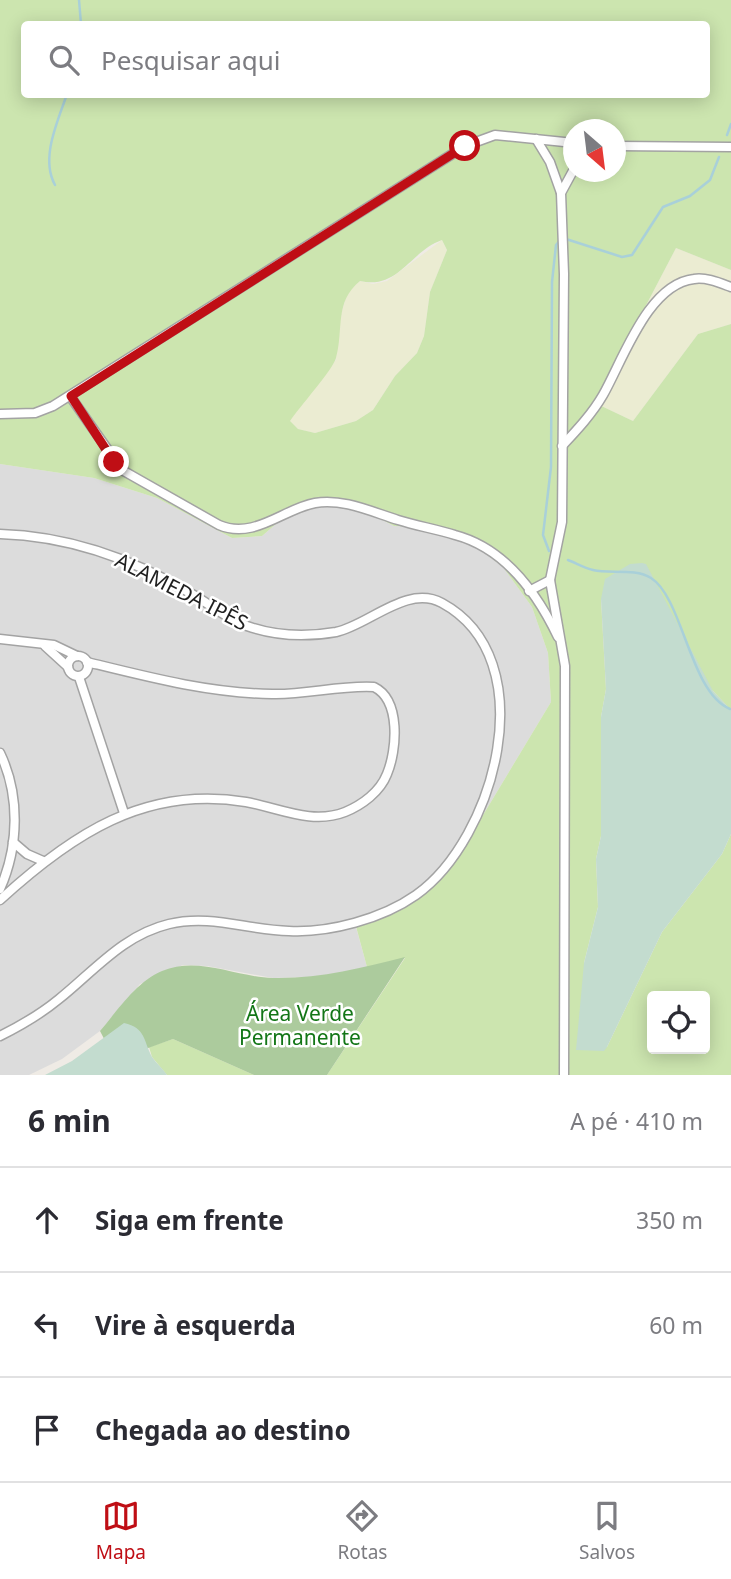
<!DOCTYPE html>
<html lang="pt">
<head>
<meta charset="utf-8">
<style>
  body { margin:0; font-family:"Noto Sans",sans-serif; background:#f7f7f7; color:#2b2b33 }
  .controls { position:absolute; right:21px; bottom:21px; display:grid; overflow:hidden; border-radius:7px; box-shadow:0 4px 18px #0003 }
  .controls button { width:63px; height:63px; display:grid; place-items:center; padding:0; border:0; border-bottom:2px solid #e1e1e2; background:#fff; color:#2b2b33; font:35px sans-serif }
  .compass { position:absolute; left:563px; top:119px; width:63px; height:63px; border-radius:50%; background:#fff; box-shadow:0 4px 18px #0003; rotate:152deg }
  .stop { position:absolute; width:21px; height:21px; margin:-16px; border:5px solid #bf0e15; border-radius:50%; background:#fff }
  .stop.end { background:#bf0e15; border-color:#fff; box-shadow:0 2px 7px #0008 }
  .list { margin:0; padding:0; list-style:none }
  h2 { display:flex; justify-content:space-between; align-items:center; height:91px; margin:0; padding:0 28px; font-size:30px }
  h2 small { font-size:23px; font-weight:400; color:#7c7c81 }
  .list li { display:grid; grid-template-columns:46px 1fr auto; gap:21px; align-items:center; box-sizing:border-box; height:105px; padding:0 28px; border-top:2px solid #e1e1e2 }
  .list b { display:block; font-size:26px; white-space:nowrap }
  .list em { font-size:23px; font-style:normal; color:#7c7c81 }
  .icon { flex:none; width:38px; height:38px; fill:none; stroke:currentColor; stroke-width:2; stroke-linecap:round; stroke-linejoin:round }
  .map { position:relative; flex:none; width:731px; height:1075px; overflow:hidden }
  .search { position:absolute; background:#fff; box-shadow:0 4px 18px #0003; left:21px; right:21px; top:21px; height:77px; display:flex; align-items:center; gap:18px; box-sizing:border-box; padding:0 24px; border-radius:7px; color:#7c7c81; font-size:26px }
  .sheet { height:406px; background:#fff }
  nav { display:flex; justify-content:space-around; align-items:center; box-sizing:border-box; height:98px; border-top:2px solid #e1e1e2; background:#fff; font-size:19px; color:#7c7c81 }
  nav a { display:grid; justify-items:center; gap:4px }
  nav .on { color:#bf0e15 }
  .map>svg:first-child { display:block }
</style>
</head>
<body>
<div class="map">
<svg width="731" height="1075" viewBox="0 0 731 1075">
  <rect width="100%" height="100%" fill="#efebe5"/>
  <polygon fill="#dcdcdc" points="0,464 94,478 157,498 232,538 262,536 284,517 308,506 334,503 359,508 394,526 427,527 464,537 503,567 532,607 548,653 551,702 465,845 427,882 396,903 354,920 367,967 321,977 273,978 207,966 183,965 140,984 100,1031 62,1059 29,1075 0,1075"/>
  <g fill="#ebecd2">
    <polygon points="442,240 447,250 430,292 424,336 417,353 395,376 373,410 356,421 315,433 298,429 289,421 336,360 339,321 348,291 360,281 373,284 387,281"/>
    <polygon points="676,248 731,270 731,324 698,334 633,421 595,403"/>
  </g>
  <g fill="#cce5af" fill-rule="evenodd">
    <path d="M0 0H731V270L676 248 595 403 633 421 698 334 731 324V710L713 691 601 599 606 689 601 717V836L596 859 598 907 584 963 607 1047 662 932 722 854 731 834V1075H327L405 958 367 967 354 919 396 903 427 882 465 845 551 702 548 653 532 607 503 567 464 537 427 527 394 526 360 508 334 503 308 506 284 517 262 536 232 538 157 498 94 478 0 464ZM24 24H706V94H24ZM574 130H616V172H574ZM442 240 447 250 430 292 424 336 417 353 395 376 373 410 356 421 315 433 298 429 290 421C298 409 334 368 336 358 344 329 334 302 360 281 399 290 410 251 442 240ZM652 996H705V1049H652Z"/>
    <polygon points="173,1039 254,1075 167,1075 152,1057 149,1047"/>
  </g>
  <path fill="#accb9d" d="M405 957 327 1075H254L173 1039 115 1060 100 1031C118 1010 136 982 162 971 199 956 235 977 273 978 319 979 361 968 405 957Z"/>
  <g fill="#c3dccf">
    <polygon points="642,563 646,564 713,691 731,710 731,834 722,854 662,932 607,1047 604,1051 576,1050 584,963 598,907 596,859 601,836 601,717 606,689 601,599 605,579 630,564"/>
    <path d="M124 1023C146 1028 143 1040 152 1057 156 1063 163 1069 167 1075H45L72 1061Z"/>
  </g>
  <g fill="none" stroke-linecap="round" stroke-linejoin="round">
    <g stroke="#a9d0d9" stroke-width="2.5">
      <polyline points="79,0 81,24"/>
      <polyline points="727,135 731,124"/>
      <path d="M55 185C40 158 58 121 67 94"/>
      <polyline points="566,239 622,257 632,255 663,207 690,196 710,180 719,157"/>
      <polyline points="549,551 543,535 551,467 552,282 556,245 561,239"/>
      <path d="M568 560C576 563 584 568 593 570 610 574 635 568 651 578 683 598 690 693 730 709"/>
    </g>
    <g stroke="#a3a3a3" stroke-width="11">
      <g id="minor">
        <polyline points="536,139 550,162 561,193"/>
        <polyline points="616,146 731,147"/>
        <path d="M70 396 122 470 219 525C254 540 283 509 315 503 343 498 372 512 398 520 417 526 436 529 455 535 504 548 537 593 558 637"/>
        <polyline points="0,414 35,413 53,406 465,146 495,135 574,143"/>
        <path d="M562 446C577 430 592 414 603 395 623 360 648 284 694 279 706 277 720 283 731 287"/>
        <path d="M0 534C69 536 133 559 192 594 211 605 227 619 247 626 275 636 307 637 336 632 369 625 407 584 442 603 545 659 495 839 416 895 382 919 329 933 289 931 247 930 211 914 169 924 123 935 94 971 59 999 42 1013 20 1026 0 1036"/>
        <polyline points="529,591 550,580"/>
        <polyline points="0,639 54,645 77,656"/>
        <polyline points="45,646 68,667"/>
        <circle cx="78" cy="666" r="10"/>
        <polyline points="79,677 124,813"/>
        <path d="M0 753C20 795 19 846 0 889"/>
        <polyline points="13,842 27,854 43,861"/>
        <path d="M0 900C71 835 145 785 246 802 279 808 312 825 345 812 362 805 380 792 387 774 397 750 401 700 374 687 340 685 306 695 272 694 209 693 148 677 87 662"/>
        <polyline points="564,1075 565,666 550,580 562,522 564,274 561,193 574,169"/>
      </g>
    </g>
    <use href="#minor" stroke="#fff" stroke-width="8"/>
  </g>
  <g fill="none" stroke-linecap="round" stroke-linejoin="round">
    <polyline stroke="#bf0e15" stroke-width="9" points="114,462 71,396 465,146"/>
  </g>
  <g text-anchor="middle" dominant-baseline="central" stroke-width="5" stroke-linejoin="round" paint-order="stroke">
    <g font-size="21" fill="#1f1f1f" stroke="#fff">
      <text transform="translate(182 591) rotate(27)">ALAMEDA IPÊS</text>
    </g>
    <g font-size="21" fill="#137617" stroke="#fff">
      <text x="300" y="1013">Área Verde<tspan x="300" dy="24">Permanente</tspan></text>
    </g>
  </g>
</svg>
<div class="controls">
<button><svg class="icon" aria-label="locate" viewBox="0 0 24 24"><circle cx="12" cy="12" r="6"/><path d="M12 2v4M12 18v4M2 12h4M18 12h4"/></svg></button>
</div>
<svg class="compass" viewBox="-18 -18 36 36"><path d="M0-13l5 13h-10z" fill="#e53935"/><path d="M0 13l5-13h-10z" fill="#7c7c81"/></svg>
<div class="stop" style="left:465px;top:146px"></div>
<div class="stop end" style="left:114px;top:462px"></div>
<div class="search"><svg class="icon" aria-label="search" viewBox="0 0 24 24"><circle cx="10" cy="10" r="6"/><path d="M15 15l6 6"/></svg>Pesquisar aqui</div>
</div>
<section class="sheet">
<h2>6 min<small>A pé · 410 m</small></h2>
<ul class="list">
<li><svg class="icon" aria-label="ahead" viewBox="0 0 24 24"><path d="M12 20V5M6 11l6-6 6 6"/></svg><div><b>Siga em frente</b></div><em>350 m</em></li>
<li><svg class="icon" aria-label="left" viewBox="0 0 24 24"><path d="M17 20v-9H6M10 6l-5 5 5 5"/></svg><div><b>Vire à esquerda</b></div><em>60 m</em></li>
<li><svg class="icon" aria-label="arrive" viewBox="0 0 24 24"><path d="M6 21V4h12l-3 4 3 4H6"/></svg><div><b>Chegada ao destino</b></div></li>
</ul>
</section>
<nav>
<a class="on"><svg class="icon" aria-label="map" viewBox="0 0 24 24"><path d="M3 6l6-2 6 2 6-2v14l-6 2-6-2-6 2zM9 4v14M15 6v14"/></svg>Mapa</a>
<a><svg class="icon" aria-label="directions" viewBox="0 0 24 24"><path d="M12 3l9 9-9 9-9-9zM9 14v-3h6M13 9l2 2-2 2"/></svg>Rotas</a>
<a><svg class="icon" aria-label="saved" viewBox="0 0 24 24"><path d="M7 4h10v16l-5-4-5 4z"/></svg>Salvos</a>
</nav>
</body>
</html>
